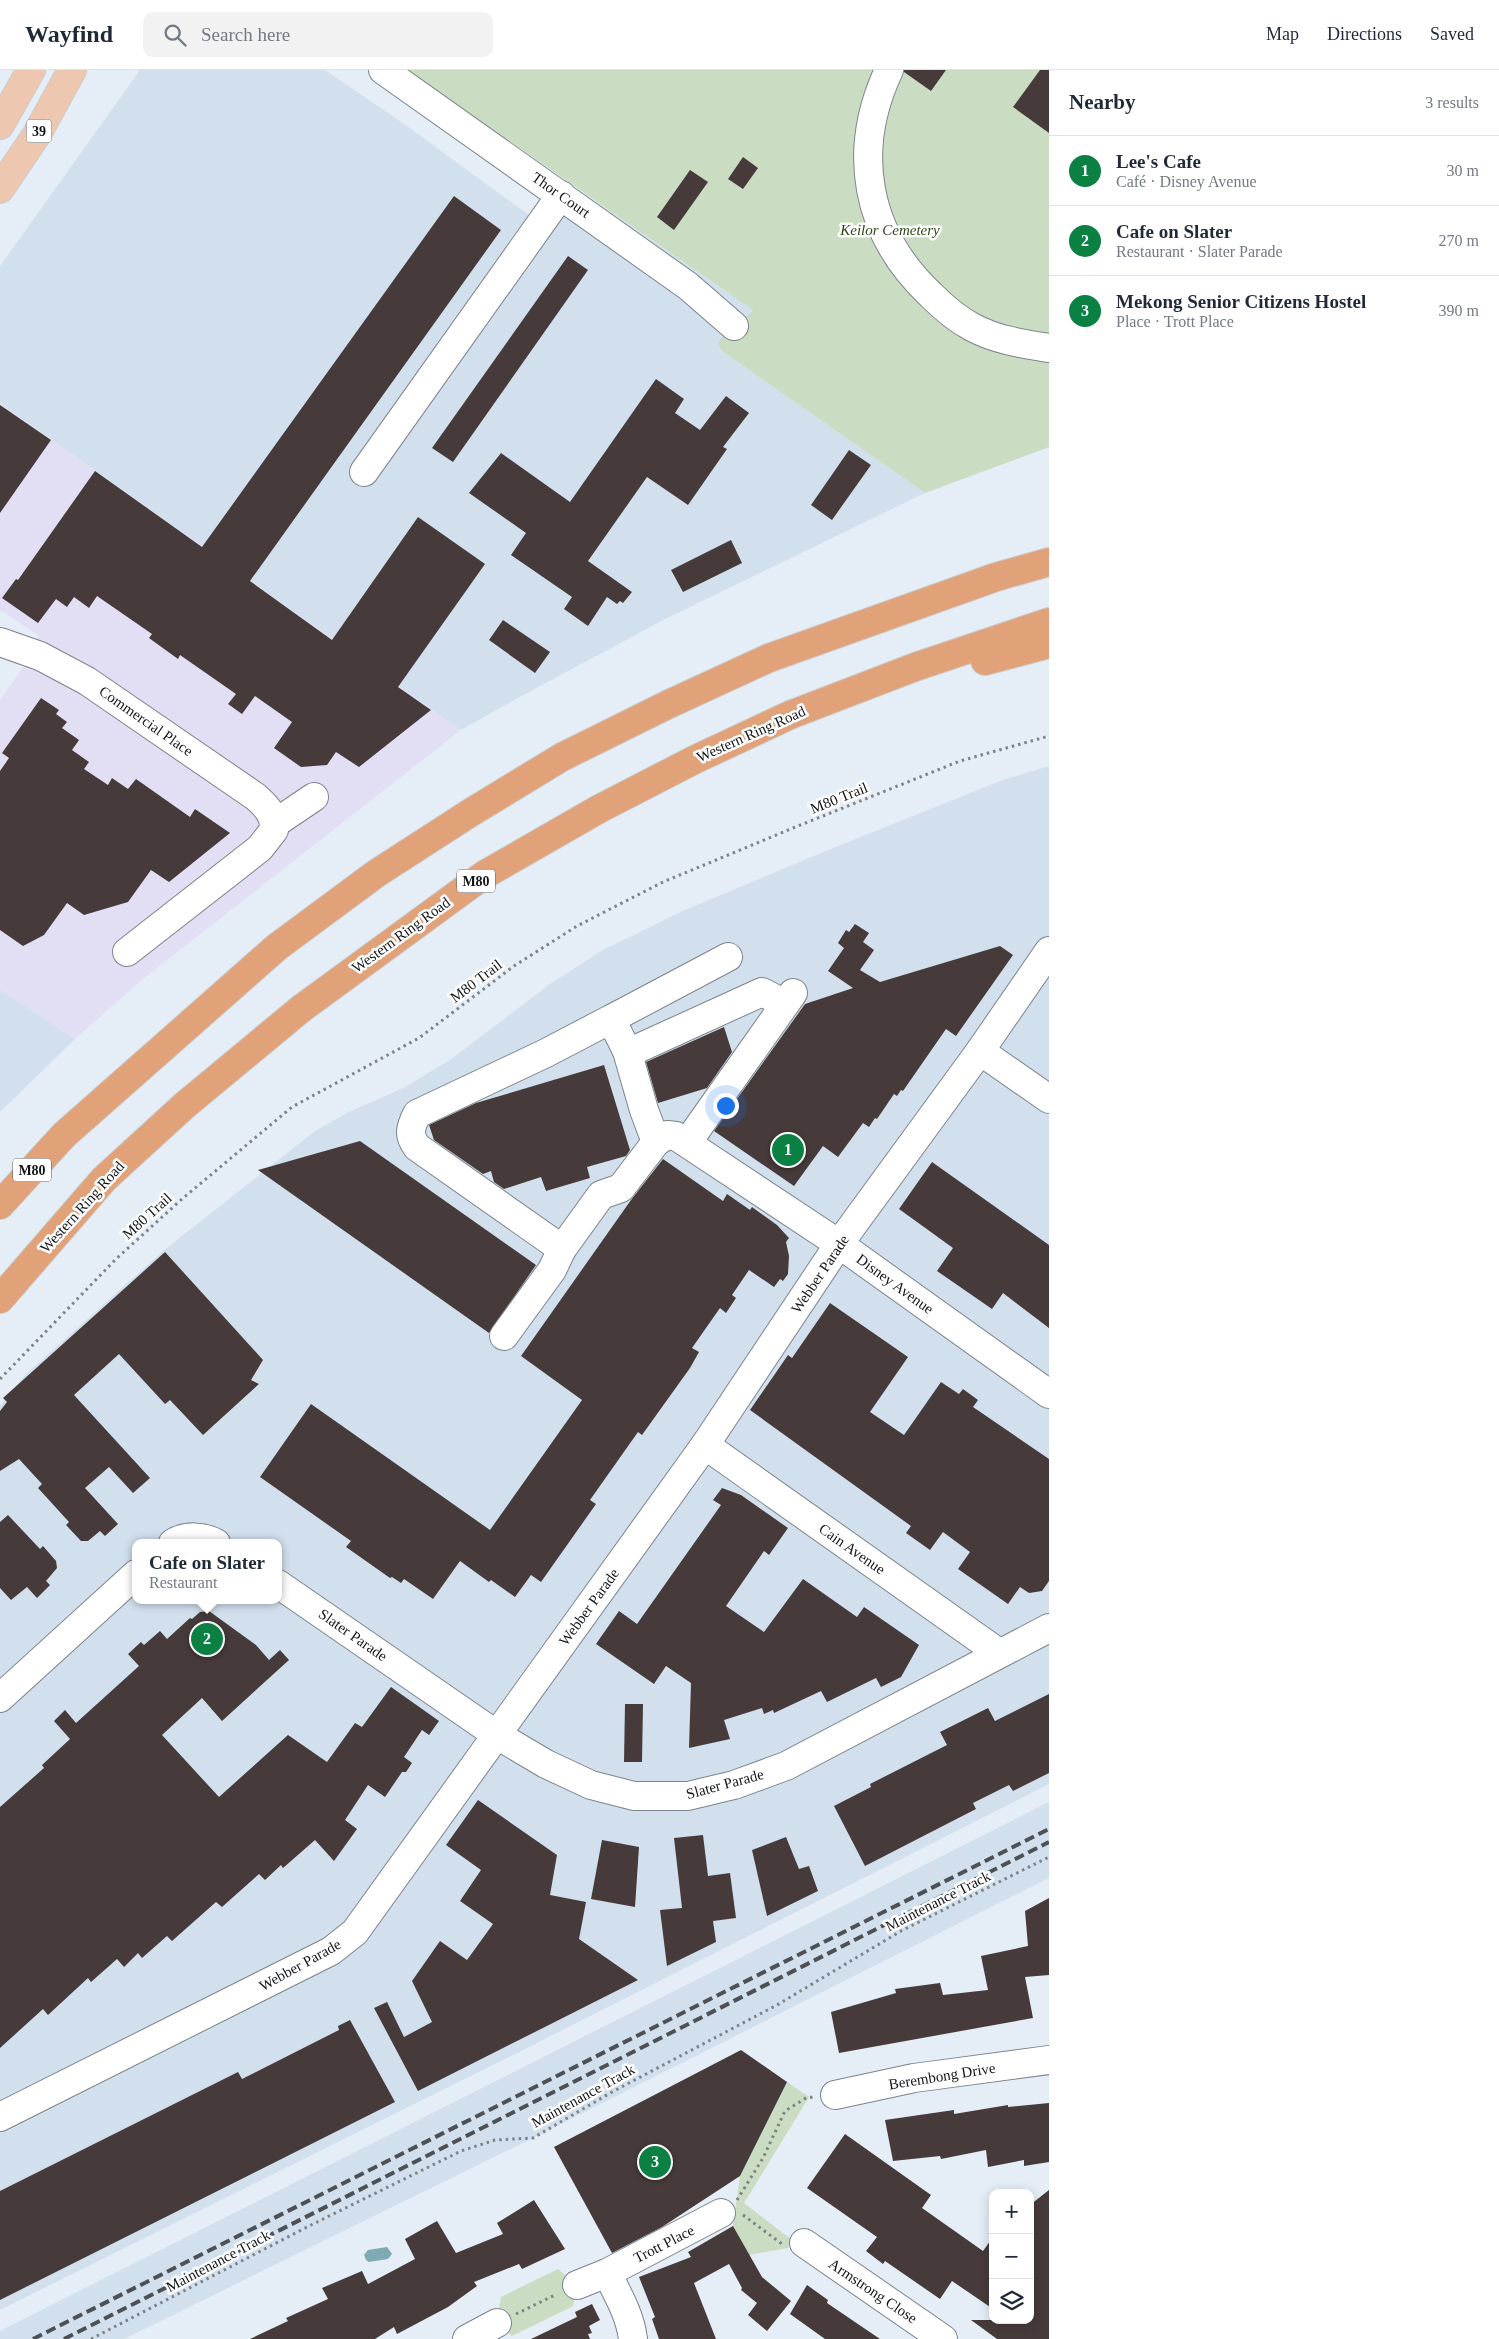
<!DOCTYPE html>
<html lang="en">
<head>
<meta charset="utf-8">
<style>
  body { margin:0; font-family:Georgia,serif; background:#f2f2f3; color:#1f2937 }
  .controls { position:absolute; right:15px; bottom:15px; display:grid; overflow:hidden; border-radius:10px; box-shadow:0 2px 12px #0003 }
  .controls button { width:45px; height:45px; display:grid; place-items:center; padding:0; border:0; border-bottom:1px solid #e0e1e3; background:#fff; color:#1f2937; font:25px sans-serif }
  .you { position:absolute; left:725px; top:1035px; width:18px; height:18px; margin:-12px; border:4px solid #fff; border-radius:50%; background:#1a73e8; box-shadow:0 0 0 8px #1a73e833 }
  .badge { display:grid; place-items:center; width:32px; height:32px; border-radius:50%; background:#0b8043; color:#fff; font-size:16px; font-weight:700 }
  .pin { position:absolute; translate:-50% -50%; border:2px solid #fff; box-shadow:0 1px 5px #0006 }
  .popup { position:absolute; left:132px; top:1469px; width:150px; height:65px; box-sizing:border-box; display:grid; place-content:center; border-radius:10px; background:#fff; filter:drop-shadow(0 1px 4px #0005); font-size:16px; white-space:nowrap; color:#747a83 }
  .popup b { font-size:19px; color:#1f2937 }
  .popup::after { content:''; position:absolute; left:50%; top:100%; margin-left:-10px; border:10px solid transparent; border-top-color:#fff }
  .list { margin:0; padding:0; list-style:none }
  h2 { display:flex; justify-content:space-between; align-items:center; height:65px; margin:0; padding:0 20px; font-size:21px }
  h2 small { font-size:16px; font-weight:400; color:#747a83 }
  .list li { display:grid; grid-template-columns:32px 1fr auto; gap:15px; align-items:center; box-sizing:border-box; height:70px; padding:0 20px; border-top:1px solid #e0e1e3 }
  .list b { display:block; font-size:19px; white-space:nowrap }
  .list p { margin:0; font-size:16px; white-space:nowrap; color:#747a83 }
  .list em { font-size:16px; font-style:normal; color:#747a83 }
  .icon { flex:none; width:28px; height:28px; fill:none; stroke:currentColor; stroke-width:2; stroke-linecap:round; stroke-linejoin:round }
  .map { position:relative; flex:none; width:1049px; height:2269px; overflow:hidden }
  header { display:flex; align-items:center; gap:30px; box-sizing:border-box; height:70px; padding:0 25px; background:#fff; border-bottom:1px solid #e0e1e3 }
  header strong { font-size:24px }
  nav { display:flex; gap:28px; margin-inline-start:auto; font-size:18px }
  .search { width:350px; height:45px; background:#f2f2f3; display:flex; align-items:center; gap:12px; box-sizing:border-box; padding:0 18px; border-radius:10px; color:#747a83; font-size:19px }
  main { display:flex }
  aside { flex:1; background:#fff }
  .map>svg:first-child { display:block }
</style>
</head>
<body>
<header>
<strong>Wayfind</strong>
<div class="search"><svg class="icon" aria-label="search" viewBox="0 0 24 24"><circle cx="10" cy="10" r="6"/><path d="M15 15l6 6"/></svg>Search here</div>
<nav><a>Map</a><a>Directions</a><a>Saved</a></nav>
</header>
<main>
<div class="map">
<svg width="1049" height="2269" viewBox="0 0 1049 2269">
  <rect width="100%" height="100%" fill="#e5edf6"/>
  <polygon fill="#e2dff5" points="0,333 461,660 144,908 75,969 0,920 0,630 24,596 38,565 2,541 0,543"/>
  <g fill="#d2e0ee" fill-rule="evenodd">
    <polygon points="140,0 325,0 400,51 551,161 578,119 753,240 722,281 925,423 669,547 514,630 461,660 0,333 0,196"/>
    <path d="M1049 696V1714L531 1976 0 2240V1336L25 1305 163 1181 315 1061 349 1042 403 1018 450 990 550 914 603 880 685 840 821 783 1000 711ZM136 1473H278V1530H136Z"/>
    <polygon points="0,920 75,969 0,1042"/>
    <polygon points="1049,1732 1049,1808 533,2068 124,2269 0,2269 0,2261"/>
  </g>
  <g fill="#cadcc1">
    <path d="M407 0H1049V377L925 423 722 281 718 273C728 257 742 254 753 240Z"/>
    <polygon points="787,2012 809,2027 744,2133 792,2170 788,2178 749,2185 733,2156 740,2106"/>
    <polygon points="558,2199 577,2215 573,2236 512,2266 497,2253 501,2227"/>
  </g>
  <polygon fill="#7eabb3" points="387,2177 392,2184 388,2189 369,2192 366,2190 364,2185 368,2180"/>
  <g fill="#463b3a">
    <polygon points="904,0 946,0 931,21 904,2"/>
    <polygon points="1040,0 1049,0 1049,63 1013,37"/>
    <polygon points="743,87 758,98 743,119 728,109"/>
    <polygon points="690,100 708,112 674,160 657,147"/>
    <polygon points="454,126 501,160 250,511 332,570 418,447 485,494 398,617 431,640 359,697 336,682 327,695 301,697 274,678 292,652 255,626 242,644 228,634 236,624 180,585 178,589 149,568 152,564 97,526 89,538 74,527 67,537 56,529 38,553 2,528 16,509 18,510 95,401 202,477"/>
    <polygon points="568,186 588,200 453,392 432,378"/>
    <polygon points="656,309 684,329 675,343 700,360 726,326 749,343 723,377 727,379 688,435 647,407 588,491 632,522 623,533 620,531 617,534 607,527 588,556 564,539 572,527 511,485 526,463 469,423 501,383 570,432"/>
    <polygon points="0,335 51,370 0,443"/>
    <polygon points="849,380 871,395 832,450 811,435"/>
    <polygon points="731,470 742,493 683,522 671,500"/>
    <polygon points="503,550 550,582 535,603 489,570"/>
    <polygon points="41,628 59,640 56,644 67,652 62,658 79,670 72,680 89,692 84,699 108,715 112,708 128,719 136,709 190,747 195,739 230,763 169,812 151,800 128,832 84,845 67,833 44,865 23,876 0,860 0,701 9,688 2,683"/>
    <polygon points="855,854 869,863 863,872 874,880 860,900 880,912 1000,876 1013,885 956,966 946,959 903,1021 901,1020 897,1026 894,1024 877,1049 875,1048 869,1057 863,1053 838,1087 823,1076 794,1116 714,1061 805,934 853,918 828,901 844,878 838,873 846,860 849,862"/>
    <polygon points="724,957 732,982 707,1018 658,1033 646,992"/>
    <polygon points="604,995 630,1080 626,1086 587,1097 590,1108 546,1121 541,1107 504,1119 494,1112 491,1101 483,1104 434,1070 429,1055 476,1033"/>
    <polygon points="360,1071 536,1195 489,1263 258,1100"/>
    <polygon points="663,1089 723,1131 727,1124 750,1140 752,1137 777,1155 789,1168 786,1172 789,1186 788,1204 783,1211 780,1209 774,1217 749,1200 732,1225 736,1228 726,1243 720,1238 692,1278 699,1282 690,1298 642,1365 638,1362 590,1430 596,1434 541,1512 531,1505 515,1527 491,1510 489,1512 460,1491 433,1529 404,1509 401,1513 392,1507 390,1508 346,1477 351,1471 260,1407 311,1334 490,1460 582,1330 521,1286 631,1130"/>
    <polygon points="932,1092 1049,1175 1049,1258 1003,1223 992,1239 937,1201 953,1178 899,1139"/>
    <polygon points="165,1182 263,1290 251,1310 259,1314 203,1365 170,1330 165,1334 119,1284 74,1325 150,1408 133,1423 109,1397 85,1418 118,1454 105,1466 100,1461 88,1471 81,1471 66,1455 69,1452 38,1418 42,1414 19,1389 0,1401 0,1341 7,1332 3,1328"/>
    <polygon points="830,1233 908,1287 870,1342 904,1365 941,1312 959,1324 963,1319 978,1330 973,1337 1049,1389 1049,1511 1042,1521 1029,1523 1020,1517 1008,1534 958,1499 970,1482 943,1462 930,1480 906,1463 911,1456 750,1340 788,1285 792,1288"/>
    <polygon points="722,1418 741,1425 788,1458 769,1485 764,1481 726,1536 764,1562 803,1509 857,1547 864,1537 919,1575 901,1607 881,1617 876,1608 827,1632 821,1621 774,1643 773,1640 764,1644 762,1638 724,1650 730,1669 689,1678 691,1613 666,1596 654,1614 596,1574 619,1541 637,1554 721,1435 713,1430"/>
    <polygon points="8,1445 40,1479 43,1476 56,1491 57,1498 46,1511 50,1515 37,1528 27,1517 11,1530 0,1518 0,1452"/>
    <polygon points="209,1541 256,1575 269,1590 280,1580 289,1590 222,1651 202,1628 162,1665 219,1727 288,1665 327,1692 355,1653 362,1657 391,1617 439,1651 429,1665 422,1660 404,1687 412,1693 406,1702 402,1702 385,1727 368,1715 345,1750 357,1759 334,1791 315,1770 283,1798 281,1795 265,1810 259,1804 222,1837 216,1832 172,1871 167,1866 142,1888 138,1883 124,1897 117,1889 91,1912 88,1908 48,1945 43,1939 0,1978 0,1737 44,1698 42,1695 70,1669 54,1651 65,1640 76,1653 139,1596 128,1584 141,1572 144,1575 160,1561 167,1569 190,1548 192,1549 200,1542"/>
    <polygon points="1049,1624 1049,1703 1013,1721 1009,1715 973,1733 976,1739 865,1796 834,1736 871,1717 870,1714 947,1675 940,1662 988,1638 995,1651"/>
    <polygon points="625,1634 643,1634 642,1692 624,1692"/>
    <polygon points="478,1730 557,1785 550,1825 586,1832 579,1869 638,1910 418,2021 374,1938 387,1932 404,1967 432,1952 412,1911 440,1871 467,1890 493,1854 460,1831 481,1800 446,1775"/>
    <polygon points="703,1765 708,1806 730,1803 736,1848 713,1851 716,1872 667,1896 660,1840 682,1838 674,1768"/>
    <polygon points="786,1767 799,1799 809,1796 818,1821 767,1846 752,1780"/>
    <polygon points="602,1770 639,1777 635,1837 591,1829"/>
    <polygon points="1049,1828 1049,1905 1025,1907 1033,1948 839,1983 831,1942 896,1923 895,1919 940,1913 943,1925 988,1920 981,1886 1028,1876 1025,1841"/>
    <polygon points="350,1950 395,2032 0,2230 0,2121 238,2002 242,2009 339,1960 338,1956"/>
    <polygon points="741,1980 787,2012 740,2106 662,2157 612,2183 554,2077"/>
    <polygon points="1049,2033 1049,2092 1024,2096 1024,2090 988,2097 986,2080 941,2089 940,2086 893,2091 885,2050 954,2040 954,2044 1008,2035 1008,2037"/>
    <polygon points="845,2064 931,2125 922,2138 983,2181 993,2167 993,2239 952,2211 940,2229 885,2191 883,2194 866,2181 877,2167 807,2118"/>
    <polygon points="1049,2120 1049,2269 997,2269 971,2250 1030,2250 1030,2135"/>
    <polygon points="534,2130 565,2179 522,2199 519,2194 474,2212 477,2216 448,2237 397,2264 394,2257 375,2269 250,2269 288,2251 286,2248 328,2229 322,2218 362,2201 368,2214 415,2189 405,2169 437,2151 456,2183 503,2164 497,2153"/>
    <polygon points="733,2156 762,2207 791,2231 767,2261 748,2245 757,2233 741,2220 742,2218 729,2194 694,2213 716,2269 659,2269 652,2249 655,2247 639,2207 691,2187 688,2182"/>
    <polygon points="807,2215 828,2230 827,2233 880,2269 825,2269 790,2244"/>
    <polygon points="592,2234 600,2250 589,2256 592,2263 588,2264 590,2269 531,2269 577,2247 575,2242"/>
  </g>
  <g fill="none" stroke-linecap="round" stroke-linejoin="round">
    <g stroke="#7b838b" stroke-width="30">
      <g id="minor">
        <polyline points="383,0 688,216 734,256"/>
        <path d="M889 0C851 81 865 163 931 225 943 237 957 249 972 257 996 270 1023 274 1049 278"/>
        <polyline points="364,402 561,125"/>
        <path d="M0 572 40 586 87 611 256 727C267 737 275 745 274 760L260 778 127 882"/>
        <polyline points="274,754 314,727"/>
        <polyline points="611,949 728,887"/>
        <polyline points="627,981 644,1040 656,1072"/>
        <polyline points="980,981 1049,1029"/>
        <polyline points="687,1073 793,923"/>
        <path d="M562 1179 417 1077C408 1065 410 1058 417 1044L546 983 611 949 627 981 639 978 762 922 785 934"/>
        <polyline points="504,1266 552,1200 562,1179 601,1125 621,1118 656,1072 667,1065 676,1066 839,1174 1049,1324"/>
        <polyline points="705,1375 999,1583"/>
        <path d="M173 1473C186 1465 203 1466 216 1473"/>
        <polyline points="278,1514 497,1665 546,1694 591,1715 634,1726 688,1726 734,1715 786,1696 1049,1558"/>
        <polyline points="0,1628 136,1504"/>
        <polyline points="835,2025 914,2008 1049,1990"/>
        <polyline points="0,2047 331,1881 355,1862 705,1375 839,1174 980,981 1049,881"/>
        <polyline points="804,2173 943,2269"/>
        <path d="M607 2203C618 2225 630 2245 633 2269"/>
        <polyline points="577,2215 607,2203 721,2143"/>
        <polyline points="467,2269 497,2253"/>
      </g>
    </g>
    <g stroke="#cbcccc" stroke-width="30">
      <g id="major">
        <polyline points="0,55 31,0"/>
        <polyline points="0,119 37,64 72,0"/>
      </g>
    </g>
    <g stroke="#cbcccc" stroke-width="30">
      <g id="highway">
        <polyline points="985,591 1049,574"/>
        <polyline points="0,1135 64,1065 277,877 377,803 470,743 562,687 669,634 769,588 996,507 1049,492"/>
        <polyline points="0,1229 104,1109 185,1035 302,938 484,805 599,739 696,689 790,645 915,597 1049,552"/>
      </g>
    </g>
    <g stroke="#7e8389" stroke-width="3" stroke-dasharray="2.5 4" stroke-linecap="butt">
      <polyline points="0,1309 116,1189 182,1129 292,1037 419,968 514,896 577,856 663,812 793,758 960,691 1049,666"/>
      <polyline points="737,2130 763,2088 785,2041 806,2028 813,2027"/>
      <polyline points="743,2145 782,2174"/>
      <polyline points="516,2244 557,2224"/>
      <polyline points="91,2269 311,2155 461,2081 495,2070 533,2068 612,2022 777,1935 901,1861 1049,1787"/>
    </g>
    <use href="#minor" stroke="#fff" stroke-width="28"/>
    <use href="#major" stroke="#edc7af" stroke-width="28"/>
    <use href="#highway" stroke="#e1a279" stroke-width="28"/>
    <g stroke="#4d5156" stroke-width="4" stroke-dasharray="10 5" stroke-linecap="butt">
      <polyline points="33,2269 1049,1759"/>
      <polyline points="64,2269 1049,1772"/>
    </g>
  </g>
  <g text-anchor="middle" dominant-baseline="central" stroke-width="5" stroke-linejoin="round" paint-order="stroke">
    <g fill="#fff" stroke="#5a5c5e" stroke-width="1">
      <rect x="26.5" y="49.5" width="25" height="23" rx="4"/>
      <rect x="457" y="799.5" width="38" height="23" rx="4"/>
      <rect x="13" y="1088.5" width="38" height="23" rx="4"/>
    </g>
    <g font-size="14" font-weight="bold" fill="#131619">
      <text x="39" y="61">39</text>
      <text x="476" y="811">M80</text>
      <text x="32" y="1100">M80</text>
    </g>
    <g font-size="15" fill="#131619" stroke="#fff">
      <text transform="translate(561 125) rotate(35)">Thor Court</text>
      <text transform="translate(146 651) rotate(35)">Commercial Place</text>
      <text transform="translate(751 664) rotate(-24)">Western Ring Road</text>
      <text transform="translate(839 728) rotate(-22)">M80 Trail</text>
      <text transform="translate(401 865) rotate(-36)">Western Ring Road</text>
      <text transform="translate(476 911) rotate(-37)">M80 Trail</text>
      <text transform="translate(82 1137) rotate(-48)">Western Ring Road</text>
      <text transform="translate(147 1146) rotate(-42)">M80 Trail</text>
      <text transform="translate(820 1204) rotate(-56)">Webber Parade</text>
      <text transform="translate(895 1214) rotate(36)">Disney Avenue</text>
      <text transform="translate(852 1479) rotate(35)">Cain Avenue</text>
      <text transform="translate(589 1537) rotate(-54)">Webber Parade</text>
      <text transform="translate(353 1565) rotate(35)">Slater Parade</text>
      <text transform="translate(725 1714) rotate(-15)">Slater Parade</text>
      <text transform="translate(938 1831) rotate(-27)">Maintenance Track</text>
      <text transform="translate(300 1895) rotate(-29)">Webber Parade</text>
      <text transform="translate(942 2006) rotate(-9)">Berembong Drive</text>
      <text transform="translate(583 2026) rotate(-29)">Maintenance Track</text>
      <text transform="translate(664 2174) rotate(-27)">Trott Place</text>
      <text transform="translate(218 2191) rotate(-28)">Maintenance Track</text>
      <text transform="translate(873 2221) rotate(34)">Armstrong Close</text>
    </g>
    <g font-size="15" font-style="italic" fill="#2b4718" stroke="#fff">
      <text x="890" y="160">Keilor Cemetery</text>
    </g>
  </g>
</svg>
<div class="controls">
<button>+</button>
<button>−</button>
<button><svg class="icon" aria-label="layers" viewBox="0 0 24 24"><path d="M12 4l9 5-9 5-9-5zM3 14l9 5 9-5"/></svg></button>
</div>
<div class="you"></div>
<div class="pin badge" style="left:788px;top:1080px">1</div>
<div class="pin badge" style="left:207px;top:1569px">2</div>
<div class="popup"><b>Cafe on Slater</b>Restaurant</div>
<div class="pin badge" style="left:655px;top:2092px">3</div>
</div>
<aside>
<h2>Nearby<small>3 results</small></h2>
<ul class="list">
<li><span class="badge">1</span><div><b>Lee's Cafe</b><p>Café · Disney Avenue</p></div><em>30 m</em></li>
<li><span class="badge">2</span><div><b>Cafe on Slater</b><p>Restaurant · Slater Parade</p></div><em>270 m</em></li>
<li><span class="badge">3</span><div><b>Mekong Senior Citizens Hostel</b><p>Place · Trott Place</p></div><em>390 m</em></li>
</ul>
</aside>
</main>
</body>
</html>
